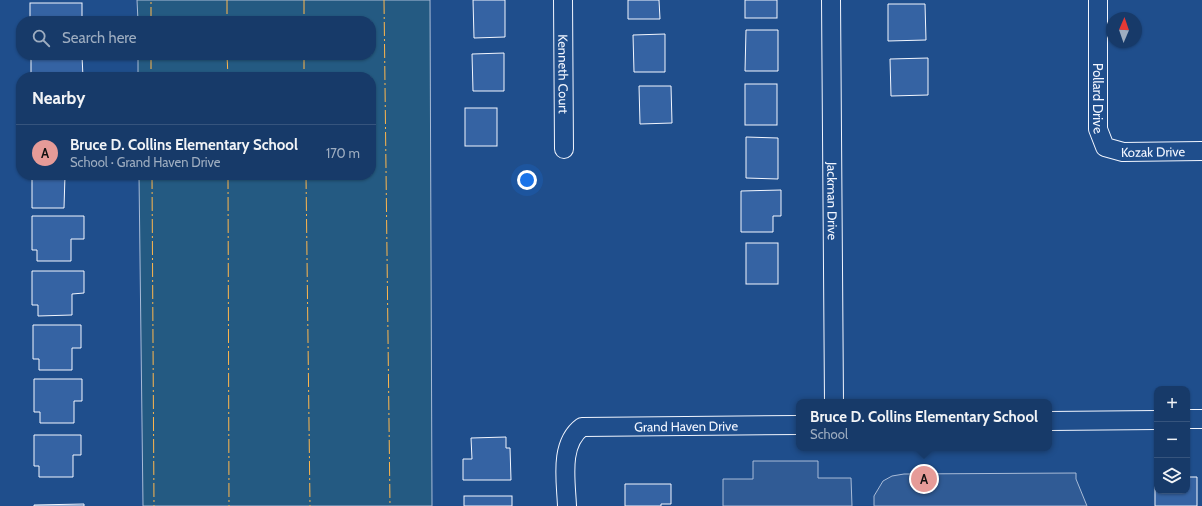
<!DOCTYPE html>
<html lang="en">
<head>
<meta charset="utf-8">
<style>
  body { margin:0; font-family:Cabin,sans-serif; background:#244571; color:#f1f3f6 }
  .controls { position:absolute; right:12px; bottom:12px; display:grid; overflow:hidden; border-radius:8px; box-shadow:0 1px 3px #0004 }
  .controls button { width:36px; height:36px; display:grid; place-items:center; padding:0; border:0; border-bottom:1px solid #36547d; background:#173a69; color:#f1f3f6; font:20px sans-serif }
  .compass { position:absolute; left:1106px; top:12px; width:36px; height:36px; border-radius:50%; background:#173a69; box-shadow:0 1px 3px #0004; rotate:2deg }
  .you { position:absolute; left:527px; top:180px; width:14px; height:14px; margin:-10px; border:3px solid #fff; border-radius:50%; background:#1a73e8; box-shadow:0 0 0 6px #1a73e833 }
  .badge { display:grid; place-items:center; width:26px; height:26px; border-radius:50%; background:#e69b98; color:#111; font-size:13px; font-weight:700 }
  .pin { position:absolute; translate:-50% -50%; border:2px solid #fff; box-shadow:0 1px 4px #0006 }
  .popup { position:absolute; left:796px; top:399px; width:256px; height:52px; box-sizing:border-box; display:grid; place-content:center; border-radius:8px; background:#173a69; filter:drop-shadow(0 1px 3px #0005); font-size:13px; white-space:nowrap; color:#9eadc0 }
  .popup b { font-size:15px; color:#f1f3f6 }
  .popup::after { content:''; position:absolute; left:50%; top:100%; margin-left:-8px; border:8px solid transparent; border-top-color:#173a69 }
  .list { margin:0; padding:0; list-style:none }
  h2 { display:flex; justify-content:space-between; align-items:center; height:52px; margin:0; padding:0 16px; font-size:17px }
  h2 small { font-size:13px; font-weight:400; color:#9eadc0 }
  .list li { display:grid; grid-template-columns:26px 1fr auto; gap:12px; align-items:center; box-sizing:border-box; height:56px; padding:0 16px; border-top:1px solid #36547d }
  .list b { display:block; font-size:15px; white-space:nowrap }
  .list p { margin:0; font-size:13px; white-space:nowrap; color:#9eadc0 }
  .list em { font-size:13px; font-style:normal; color:#9eadc0 }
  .icon { flex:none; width:22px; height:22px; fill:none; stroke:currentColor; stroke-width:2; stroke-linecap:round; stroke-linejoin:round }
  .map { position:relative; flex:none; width:1202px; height:506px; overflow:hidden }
  .search { position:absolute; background:#173a69; box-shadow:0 1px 3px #0004; left:16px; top:16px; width:360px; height:44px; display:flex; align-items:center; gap:10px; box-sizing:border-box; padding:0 14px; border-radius:16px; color:#9eadc0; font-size:15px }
  .panel { position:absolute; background:#173a69; box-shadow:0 1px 3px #0004; left:16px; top:72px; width:360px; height:108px; border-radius:16px }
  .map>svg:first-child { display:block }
</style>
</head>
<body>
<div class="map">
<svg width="1202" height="506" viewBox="0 0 1202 506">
  <rect width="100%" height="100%" fill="#1f4e8c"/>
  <polygon fill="#245a82" stroke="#a8bbd7" points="137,0 430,0 432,506 143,506 139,175 371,175 371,77 138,77 138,55 371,55 371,21 138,21"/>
  <g fill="#305b95" stroke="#a8bbd7">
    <polygon points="753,461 818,461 818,478 851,478 852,506 723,506 723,479 753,479"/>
    <polygon points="1076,473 1076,479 1087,506 874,506 874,496 883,481 892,476 904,474"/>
  </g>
  <g fill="#3563a3" stroke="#f2f6ff">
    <polygon points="473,0 505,0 505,37 474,38"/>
    <polygon points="628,0 659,0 660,19 628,19"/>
    <rect x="745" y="0" width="32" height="18"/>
    <rect x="30" y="3" width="52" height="18"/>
    <polygon points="888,4 925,4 926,40 888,41"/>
    <polygon points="746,30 778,30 778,71 745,71"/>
    <polygon points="665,34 665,72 634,72 633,35"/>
    <polygon points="504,53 504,91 473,91 472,54"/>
    <polygon points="31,56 82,56 83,77 31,77"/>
    <polygon points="928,58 928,95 891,96 890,59"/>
    <rect x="745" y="84" width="32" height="41"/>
    <polygon points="639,86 671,86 672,123 640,124"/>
    <rect x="465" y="108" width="32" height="38"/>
    <polygon points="746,137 778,138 778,179 746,178"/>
    <polygon points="32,175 65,175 64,208 32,208"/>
    <polygon points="781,190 781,216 773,216 773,232 741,232 741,191"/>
    <polygon points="32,216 84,216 84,239 71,239 71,261 37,261 37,250 32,250"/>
    <rect x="746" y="243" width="32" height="41"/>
    <polygon points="32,271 84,271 84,293 72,294 72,315 38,316 38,305 32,305"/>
    <polygon points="33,325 81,325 81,348 72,348 72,370 39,370 39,359 33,359"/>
    <polygon points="34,379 82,379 82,401 74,401 74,423 40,423 40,412 34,412"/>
    <polygon points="34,435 81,435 81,455 73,455 73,477 39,477 39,466 34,466"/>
    <polygon points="506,437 506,448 510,448 511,480 463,480 463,459 472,459 471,438"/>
    <polygon points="1187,477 1197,477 1197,506 1155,506 1155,484 1157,484 1157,491 1187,491"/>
    <polygon points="625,484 671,484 671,504 661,504 661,506 625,506"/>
    <rect x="464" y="496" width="48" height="10"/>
    <polygon points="84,504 84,506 34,506 34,505"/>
  </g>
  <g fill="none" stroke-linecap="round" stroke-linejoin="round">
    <g stroke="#f2f6ff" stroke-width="20">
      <g id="street">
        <path id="s1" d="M563 0 564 149"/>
        <path id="s2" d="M831 0 834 402"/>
        <path id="s3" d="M1098 0V129L1105 147 1123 152 1202 151"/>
        <polyline points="1187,419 1202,419"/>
        <polyline points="1049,421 1157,420"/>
        <path id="s4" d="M567 506C566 481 559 444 582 427L799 425"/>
      </g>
    </g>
    <use href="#street" stroke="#1f4e8c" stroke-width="18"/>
    <g stroke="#ffb74d" stroke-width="1" stroke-dasharray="14 3 2 3" stroke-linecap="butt">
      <polyline points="227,0 227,21"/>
      <polyline points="304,0 304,21"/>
      <polyline points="384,0 390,506"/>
      <polyline points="151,21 151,0"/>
      <polyline points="151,55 151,77"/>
      <polyline points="227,55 228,77"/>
      <polyline points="304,55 304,77"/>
      <polyline points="152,175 154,506"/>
      <polyline points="228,175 229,506"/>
      <polyline points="306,175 310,506"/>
    </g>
  </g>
  <g text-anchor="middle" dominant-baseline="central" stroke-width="3" stroke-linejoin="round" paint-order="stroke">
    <g font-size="13" fill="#f2f6ff" stroke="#1f4e8c">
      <text stroke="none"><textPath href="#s1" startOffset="74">Kenneth Court</textPath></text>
      <text stroke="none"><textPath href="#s3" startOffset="98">Pollard Drive</textPath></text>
      <text stroke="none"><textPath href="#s3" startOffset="197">Kozak Drive</textPath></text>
      <text stroke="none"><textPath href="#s2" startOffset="201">Jackman Drive</textPath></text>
      <text stroke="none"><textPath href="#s4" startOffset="188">Grand Haven Drive</textPath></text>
    </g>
  </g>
</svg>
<div class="controls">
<button>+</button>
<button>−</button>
<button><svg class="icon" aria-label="layers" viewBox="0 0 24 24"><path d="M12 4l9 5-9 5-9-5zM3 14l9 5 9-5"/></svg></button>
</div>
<svg class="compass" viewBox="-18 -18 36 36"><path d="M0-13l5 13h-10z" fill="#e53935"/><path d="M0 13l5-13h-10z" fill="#9eadc0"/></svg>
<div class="you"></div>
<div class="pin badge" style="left:924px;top:479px">A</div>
<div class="popup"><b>Bruce D. Collins Elementary School</b>School</div>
<div class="search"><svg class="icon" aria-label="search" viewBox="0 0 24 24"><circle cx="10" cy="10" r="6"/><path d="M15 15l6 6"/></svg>Search here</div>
<section class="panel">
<h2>Nearby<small></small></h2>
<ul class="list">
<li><span class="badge">A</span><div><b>Bruce D. Collins Elementary School</b><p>School · Grand Haven Drive</p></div><em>170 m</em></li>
</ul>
</section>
</div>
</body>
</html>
